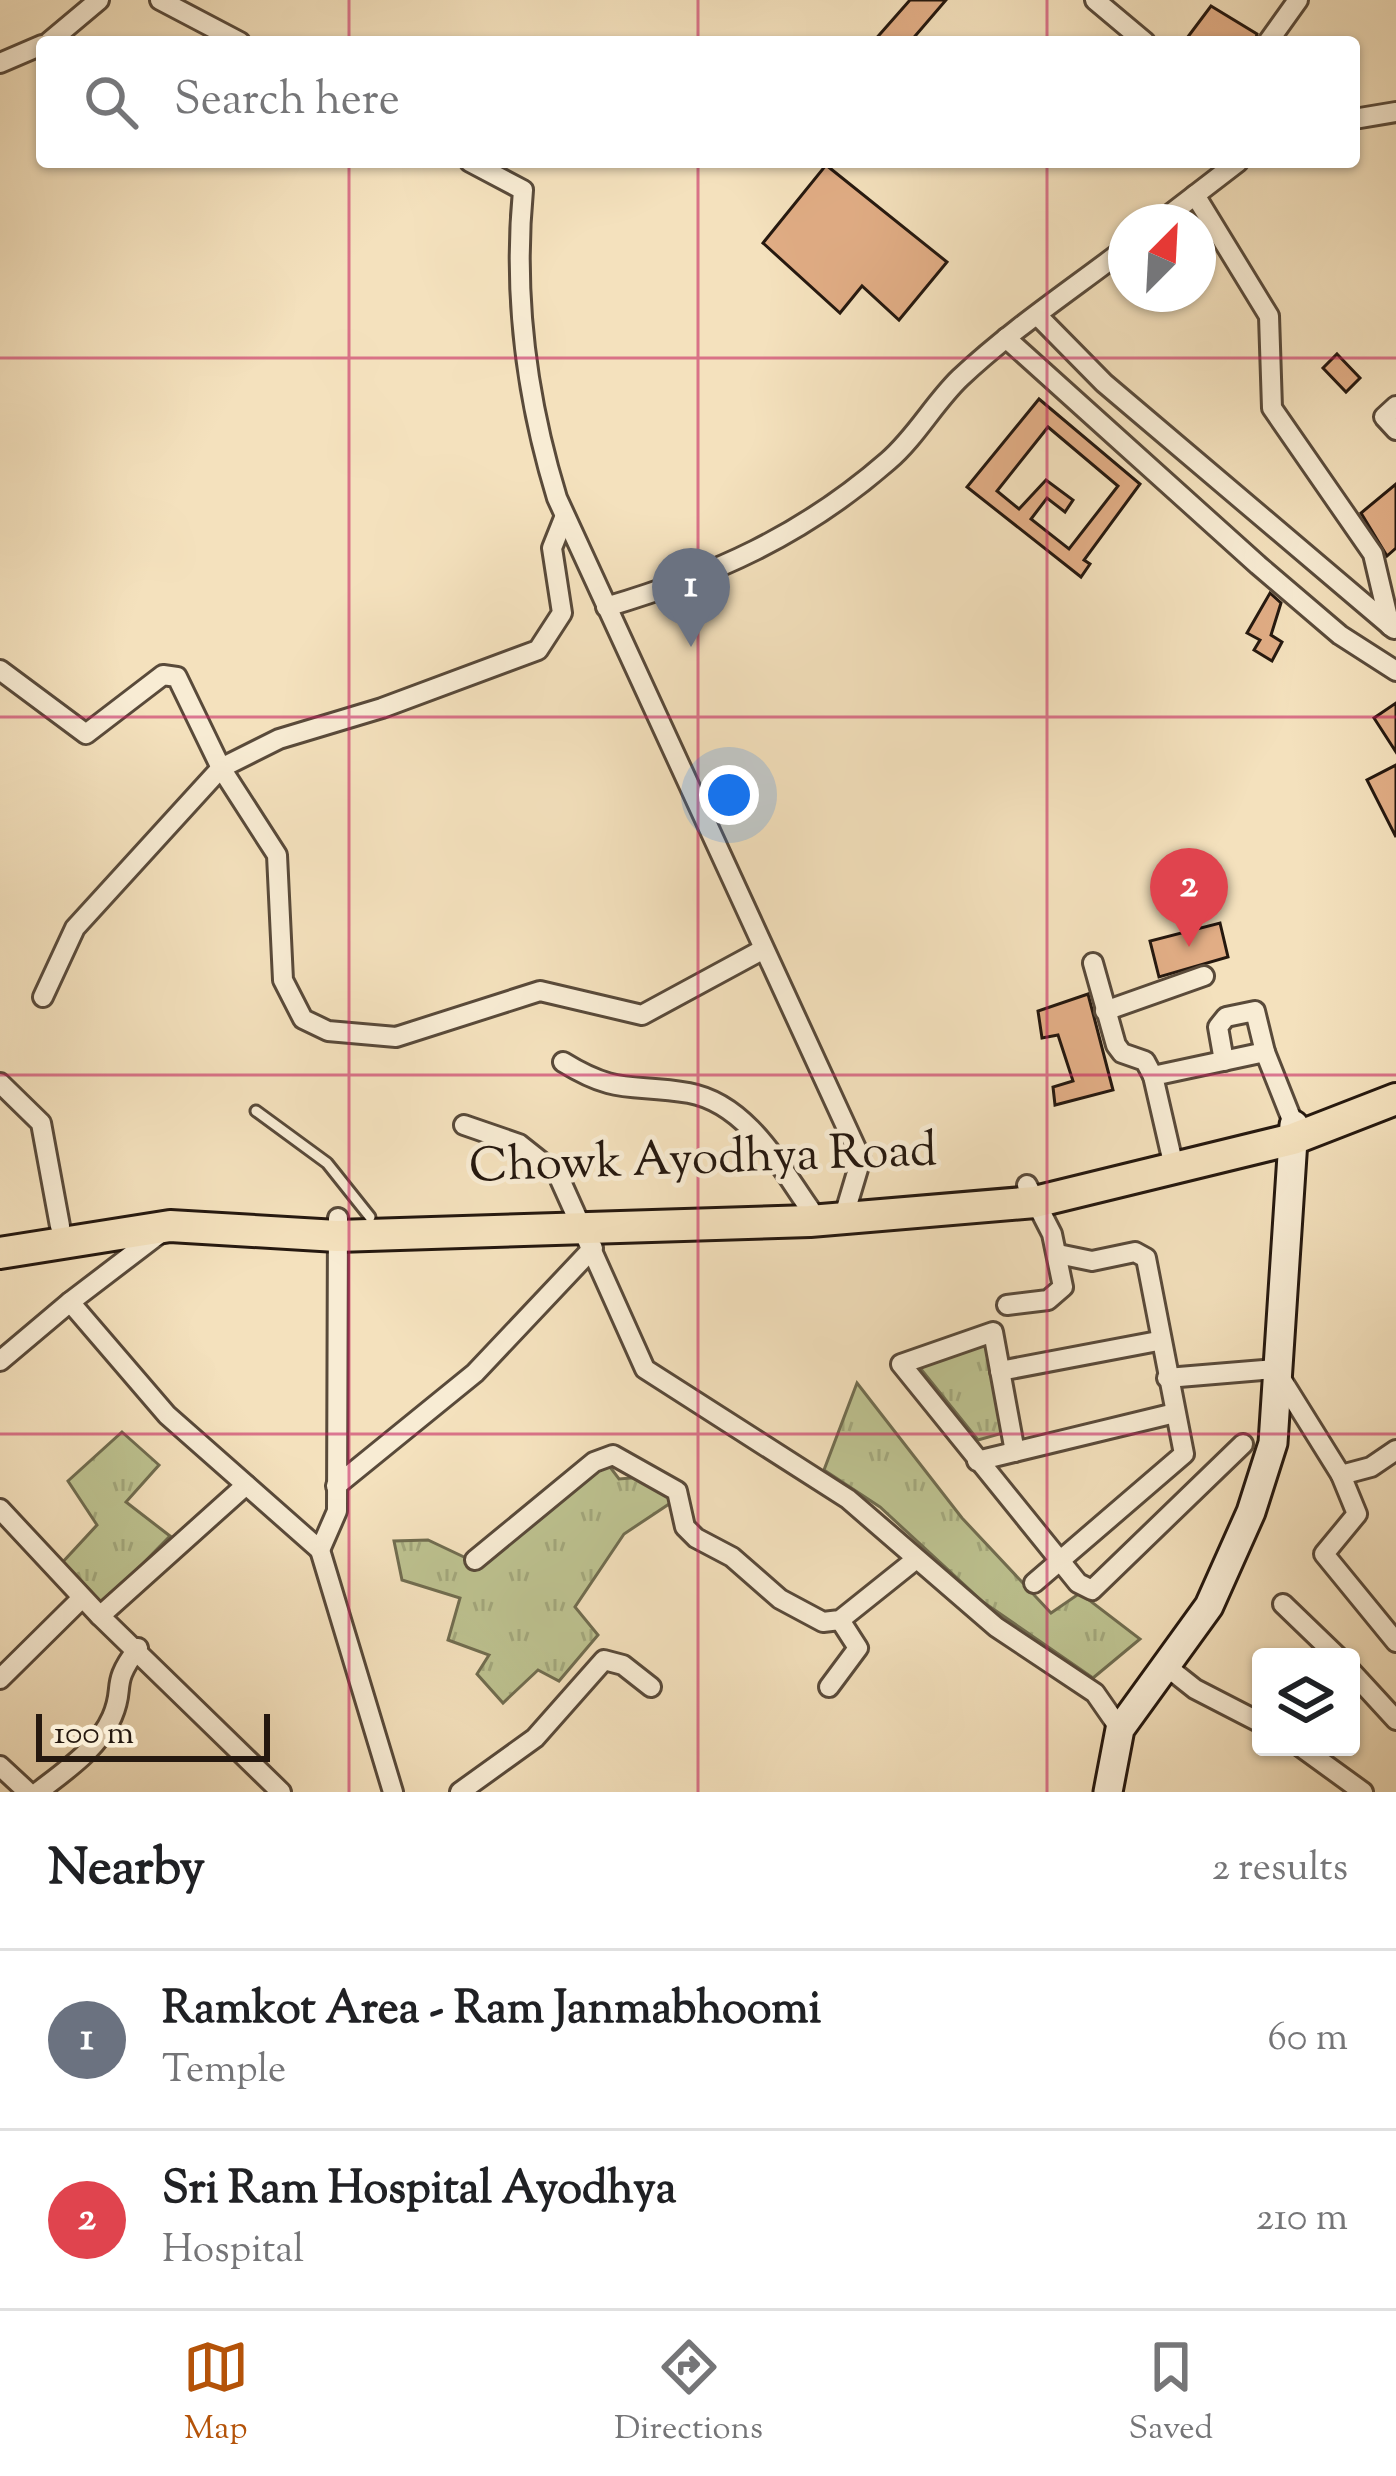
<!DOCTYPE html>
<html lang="en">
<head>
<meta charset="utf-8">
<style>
  body { margin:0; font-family:"Sorts Mill Goudy",serif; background:#f2f2f2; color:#202124 }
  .controls { position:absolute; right:36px; bottom:36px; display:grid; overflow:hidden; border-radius:12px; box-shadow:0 3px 9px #0004 }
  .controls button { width:108px; height:108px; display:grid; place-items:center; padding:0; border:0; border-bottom:3px solid #e0e0e0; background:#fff; color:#202124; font:60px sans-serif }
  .compass { position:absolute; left:1108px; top:204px; width:108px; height:108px; border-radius:50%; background:#fff; box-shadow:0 3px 9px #0004; rotate:24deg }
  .scale { position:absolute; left:36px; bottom:30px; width:234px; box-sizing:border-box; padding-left:12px; border:6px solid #25180f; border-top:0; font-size:33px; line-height:42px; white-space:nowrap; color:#25180f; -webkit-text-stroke:9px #f8ecd4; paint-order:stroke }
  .you { position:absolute; left:729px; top:795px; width:42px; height:42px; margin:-30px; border:9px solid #fff; border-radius:50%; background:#1a73e8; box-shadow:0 0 0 18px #1a73e833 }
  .badge { display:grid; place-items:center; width:78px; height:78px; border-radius:50%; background:#b45309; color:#fff; font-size:39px; font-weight:700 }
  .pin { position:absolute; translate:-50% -99px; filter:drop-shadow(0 3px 6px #0008) }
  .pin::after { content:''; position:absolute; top:63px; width:42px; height:36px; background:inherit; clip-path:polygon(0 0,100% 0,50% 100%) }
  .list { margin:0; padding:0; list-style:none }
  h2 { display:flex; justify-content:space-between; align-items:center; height:156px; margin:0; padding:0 48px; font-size:51px }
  h2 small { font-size:39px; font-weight:400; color:#757577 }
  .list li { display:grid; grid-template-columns:78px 1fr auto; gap:36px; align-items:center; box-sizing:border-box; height:180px; padding:0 48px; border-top:3px solid #e0e0e0 }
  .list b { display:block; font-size:45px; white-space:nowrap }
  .list p { margin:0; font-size:39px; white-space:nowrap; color:#757577 }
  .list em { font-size:39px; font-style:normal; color:#757577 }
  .icon { flex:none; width:66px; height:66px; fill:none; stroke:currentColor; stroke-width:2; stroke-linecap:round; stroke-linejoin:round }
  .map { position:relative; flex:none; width:1396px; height:1792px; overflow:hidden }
  .search { position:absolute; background:#fff; box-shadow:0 3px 9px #0004; left:36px; right:36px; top:36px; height:132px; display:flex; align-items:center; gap:30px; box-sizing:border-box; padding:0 42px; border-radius:12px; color:#757577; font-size:45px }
  .sheet { height:516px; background:#fff }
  nav { display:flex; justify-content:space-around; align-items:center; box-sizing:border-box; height:168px; border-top:3px solid #e0e0e0; background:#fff; font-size:33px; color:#757577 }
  nav a { display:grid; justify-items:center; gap:6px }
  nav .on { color:#b45309 }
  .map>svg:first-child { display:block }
</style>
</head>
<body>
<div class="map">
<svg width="1396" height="1792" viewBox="0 0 1396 1792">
  <defs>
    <pattern id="grass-tufts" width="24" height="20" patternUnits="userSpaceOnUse" patternTransform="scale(3)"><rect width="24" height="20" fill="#bdc290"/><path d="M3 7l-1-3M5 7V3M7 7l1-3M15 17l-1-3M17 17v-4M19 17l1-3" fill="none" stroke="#a2a67b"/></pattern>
  </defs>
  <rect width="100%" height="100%" fill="#f4e1bd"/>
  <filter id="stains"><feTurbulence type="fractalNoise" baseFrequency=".00167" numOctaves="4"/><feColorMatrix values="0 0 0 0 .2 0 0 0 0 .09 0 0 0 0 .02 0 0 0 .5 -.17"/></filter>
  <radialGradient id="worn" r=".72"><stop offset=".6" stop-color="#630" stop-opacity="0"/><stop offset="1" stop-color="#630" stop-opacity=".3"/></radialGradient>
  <g fill="url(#grass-tufts)" stroke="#716d50" stroke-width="3">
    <polygon points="989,1339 1003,1433 978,1440 920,1368"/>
    <polygon points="857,1383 962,1518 1051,1613 1080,1593 1140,1639 1093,1678 983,1602 880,1507 824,1470"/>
    <polygon points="122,1432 159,1465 126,1502 170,1536 101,1606 60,1565 97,1525 68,1481"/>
    <polygon points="607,1463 619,1479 643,1477 669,1492 672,1502 624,1534 575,1607 598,1635 559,1681 538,1670 503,1703 477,1674 489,1655 448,1640 460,1598 402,1580 394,1541 428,1540 481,1565"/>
  </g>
  <g fill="#e1ad85" stroke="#25180f" stroke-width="3" fill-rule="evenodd">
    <polygon points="910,0 946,0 910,42 873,42"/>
    <polygon points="1211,6 1257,34 1255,42 1184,42"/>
    <polygon points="826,165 947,262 899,320 862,286 840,313 763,243"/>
    <polygon points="1337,354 1360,378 1346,392 1323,368"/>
    <path d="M1039 399 1140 484 1084 560 1090 564 1081 577 967 487ZM1048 427 1118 486 1069 549 1031 519 1047 498 1065 512 1073 500 1046 480 1019 509 997 491Z"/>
    <polygon points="1396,484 1396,548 1387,556 1361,513"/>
    <polygon points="1270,593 1281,603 1271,635 1282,642 1272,661 1254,650 1260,640 1247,633"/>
    <polygon points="1396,703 1396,752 1374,718"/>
    <polygon points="1396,765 1396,837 1367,780"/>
    <polygon points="1220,923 1228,957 1159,977 1150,941"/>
    <polygon points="1088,994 1113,1090 1055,1105 1053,1087 1073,1081 1058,1035 1042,1038 1038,1011"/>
  </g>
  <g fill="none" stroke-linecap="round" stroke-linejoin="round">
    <g stroke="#594a3a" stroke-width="15">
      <polyline id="lane" points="256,1111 327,1163 370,1217"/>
    </g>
    <g stroke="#594a3a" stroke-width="24">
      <g id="street">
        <polyline points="160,0 240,42"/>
        <polyline points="1095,0 1145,42"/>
        <polyline points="49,42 99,0"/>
        <polyline points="1268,42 1298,0"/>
        <polyline points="0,63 42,45"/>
        <polyline points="1354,119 1396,112"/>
        <path d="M470 162 523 190C513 295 526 397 557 498L861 1159 846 1209"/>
        <polyline points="1195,195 1269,316 1272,408 1373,554 1390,626"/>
        <polyline points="1160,222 1238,162"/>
        <polyline points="1038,316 1104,383 1394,629"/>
        <polyline points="1006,338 1258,565 1340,635 1396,671"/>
        <polyline points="1396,406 1384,417 1396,430"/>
        <path d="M606 607C714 575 802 536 888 461 916 437 934 403 960 378 1011 330 1071 290 1126 248"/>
        <polyline points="0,670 86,734 163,675 177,677 221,768 277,855 283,980 303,1019 328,1031 396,1037 540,991 642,1015 762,950"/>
        <polyline points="1093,963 1116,1045 1122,1053 1145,1061 1153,1076"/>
        <polyline points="43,997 75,928 221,768 279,739 382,708 538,650 562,613 552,548 564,518"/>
        <polyline points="1105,1011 1204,976"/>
        <polyline points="1224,1061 1218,1027 1226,1017 1255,1011 1265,1052"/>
        <path d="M563 1062C618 1096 632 1083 689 1093 747 1104 779 1165 810 1209"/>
        <polyline points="0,1083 41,1123 60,1226"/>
        <polyline points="464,1125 519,1144 558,1175 645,1369 848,1499 996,1627 1095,1693 1120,1729"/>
        <polyline points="1171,1154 1153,1076 1265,1052 1294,1125"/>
        <polyline points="163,1231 70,1302 167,1415 320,1550 337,1511 338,1218"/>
        <polyline points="1007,1305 1048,1300 1063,1287 1052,1234 1027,1185"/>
        <polyline points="0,1361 70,1302"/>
        <polyline points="1000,1371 1158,1341"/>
        <polyline points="1167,1378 1275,1369 1341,1475 1371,1467 1396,1450"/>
        <polyline points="1015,1452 993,1332 901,1364 1078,1583 1092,1590 1243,1444"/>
        <polyline points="977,1461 1175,1413"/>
        <polyline points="1341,1475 1357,1514 1324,1554 1396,1642"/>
        <polyline points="336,1486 475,1373 593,1248"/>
        <polyline points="0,1509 100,1616 246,1485"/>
        <polyline points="320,1550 393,1792"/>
        <polyline points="475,1560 594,1462 613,1455 677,1491 685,1527 696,1538 732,1557 780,1599 823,1622 840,1620 915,1560"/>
        <polyline points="1034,1583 1184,1454 1146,1258 1135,1252 1092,1261 1058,1254"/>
        <polyline points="1283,1604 1338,1657"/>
        <polyline points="100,1616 281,1792"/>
        <polyline points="1166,1666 1195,1689 1261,1723"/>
        <polyline points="1351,1671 1396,1720"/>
        <polyline points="0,1679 82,1598"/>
        <polyline points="829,1687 858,1648 840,1620"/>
        <polyline points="1301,1747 1363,1792"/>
        <polyline points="0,1766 28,1792"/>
        <path d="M38 1792C65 1771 98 1749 112 1717 126 1685 109 1686 138 1648"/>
        <polyline points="460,1792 535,1738 604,1660 623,1665 651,1687"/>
      </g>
    </g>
    <g stroke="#25180f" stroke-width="33">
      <polyline id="secondary" points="1108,1792 1120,1729 1209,1606 1251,1512 1273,1443 1294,1125"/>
    </g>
    <g stroke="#25180f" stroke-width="36">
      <polyline id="primary" points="0,1253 170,1226 337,1236 810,1221 1035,1202 1293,1139 1396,1099"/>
    </g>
    <use href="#lane" stroke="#f8ecd4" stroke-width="9"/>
    <use href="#street" stroke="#f8ecd4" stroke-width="18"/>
    <use href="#secondary" stroke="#f8ecd4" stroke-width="27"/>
    <use href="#primary" stroke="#f4e1bd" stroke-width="30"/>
  </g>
  <path fill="none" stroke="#c2185b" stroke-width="3" stroke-opacity="0.55" d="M349 0V42M698 0V42M1047 0V42M349 162V1792M698 162V1792M1047 162V1792M0 358H1396M0 717H1396M0 1075H1396M0 1434H1396"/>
  <g text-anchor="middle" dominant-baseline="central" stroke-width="10" stroke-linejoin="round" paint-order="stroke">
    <g font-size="48" fill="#25180f" stroke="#f8ecd4">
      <text transform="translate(703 1161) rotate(-2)">Chowk Ayodhya Road</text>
    </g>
  </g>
  <rect width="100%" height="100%" filter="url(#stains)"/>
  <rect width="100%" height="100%" fill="url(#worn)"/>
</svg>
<div class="controls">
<button><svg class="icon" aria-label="layers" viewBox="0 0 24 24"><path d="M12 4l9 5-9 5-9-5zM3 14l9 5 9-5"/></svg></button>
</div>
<svg class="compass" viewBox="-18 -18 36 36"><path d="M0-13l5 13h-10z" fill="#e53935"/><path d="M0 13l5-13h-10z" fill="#757577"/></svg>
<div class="scale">100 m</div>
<div class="you"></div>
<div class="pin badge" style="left:691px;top:647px;background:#6b7280">1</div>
<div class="pin badge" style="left:1189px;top:947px;background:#e0444e">2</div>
<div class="search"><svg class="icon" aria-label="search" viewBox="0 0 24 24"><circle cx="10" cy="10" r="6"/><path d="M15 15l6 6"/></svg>Search here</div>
</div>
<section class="sheet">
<h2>Nearby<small>2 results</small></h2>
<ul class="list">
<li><span class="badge" style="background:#6b7280">1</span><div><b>Ramkot Area - Ram Janmabhoomi</b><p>Temple</p></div><em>60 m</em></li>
<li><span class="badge" style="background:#e0444e">2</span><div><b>Sri Ram Hospital Ayodhya</b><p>Hospital</p></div><em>210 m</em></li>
</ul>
</section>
<nav>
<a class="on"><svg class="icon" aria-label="map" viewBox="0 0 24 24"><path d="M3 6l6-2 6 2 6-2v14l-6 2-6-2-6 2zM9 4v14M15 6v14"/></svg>Map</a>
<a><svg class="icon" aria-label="directions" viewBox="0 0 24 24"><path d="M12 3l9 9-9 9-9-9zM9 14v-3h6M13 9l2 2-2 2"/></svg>Directions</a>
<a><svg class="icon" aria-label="saved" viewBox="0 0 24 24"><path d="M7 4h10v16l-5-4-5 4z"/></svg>Saved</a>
</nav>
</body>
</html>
